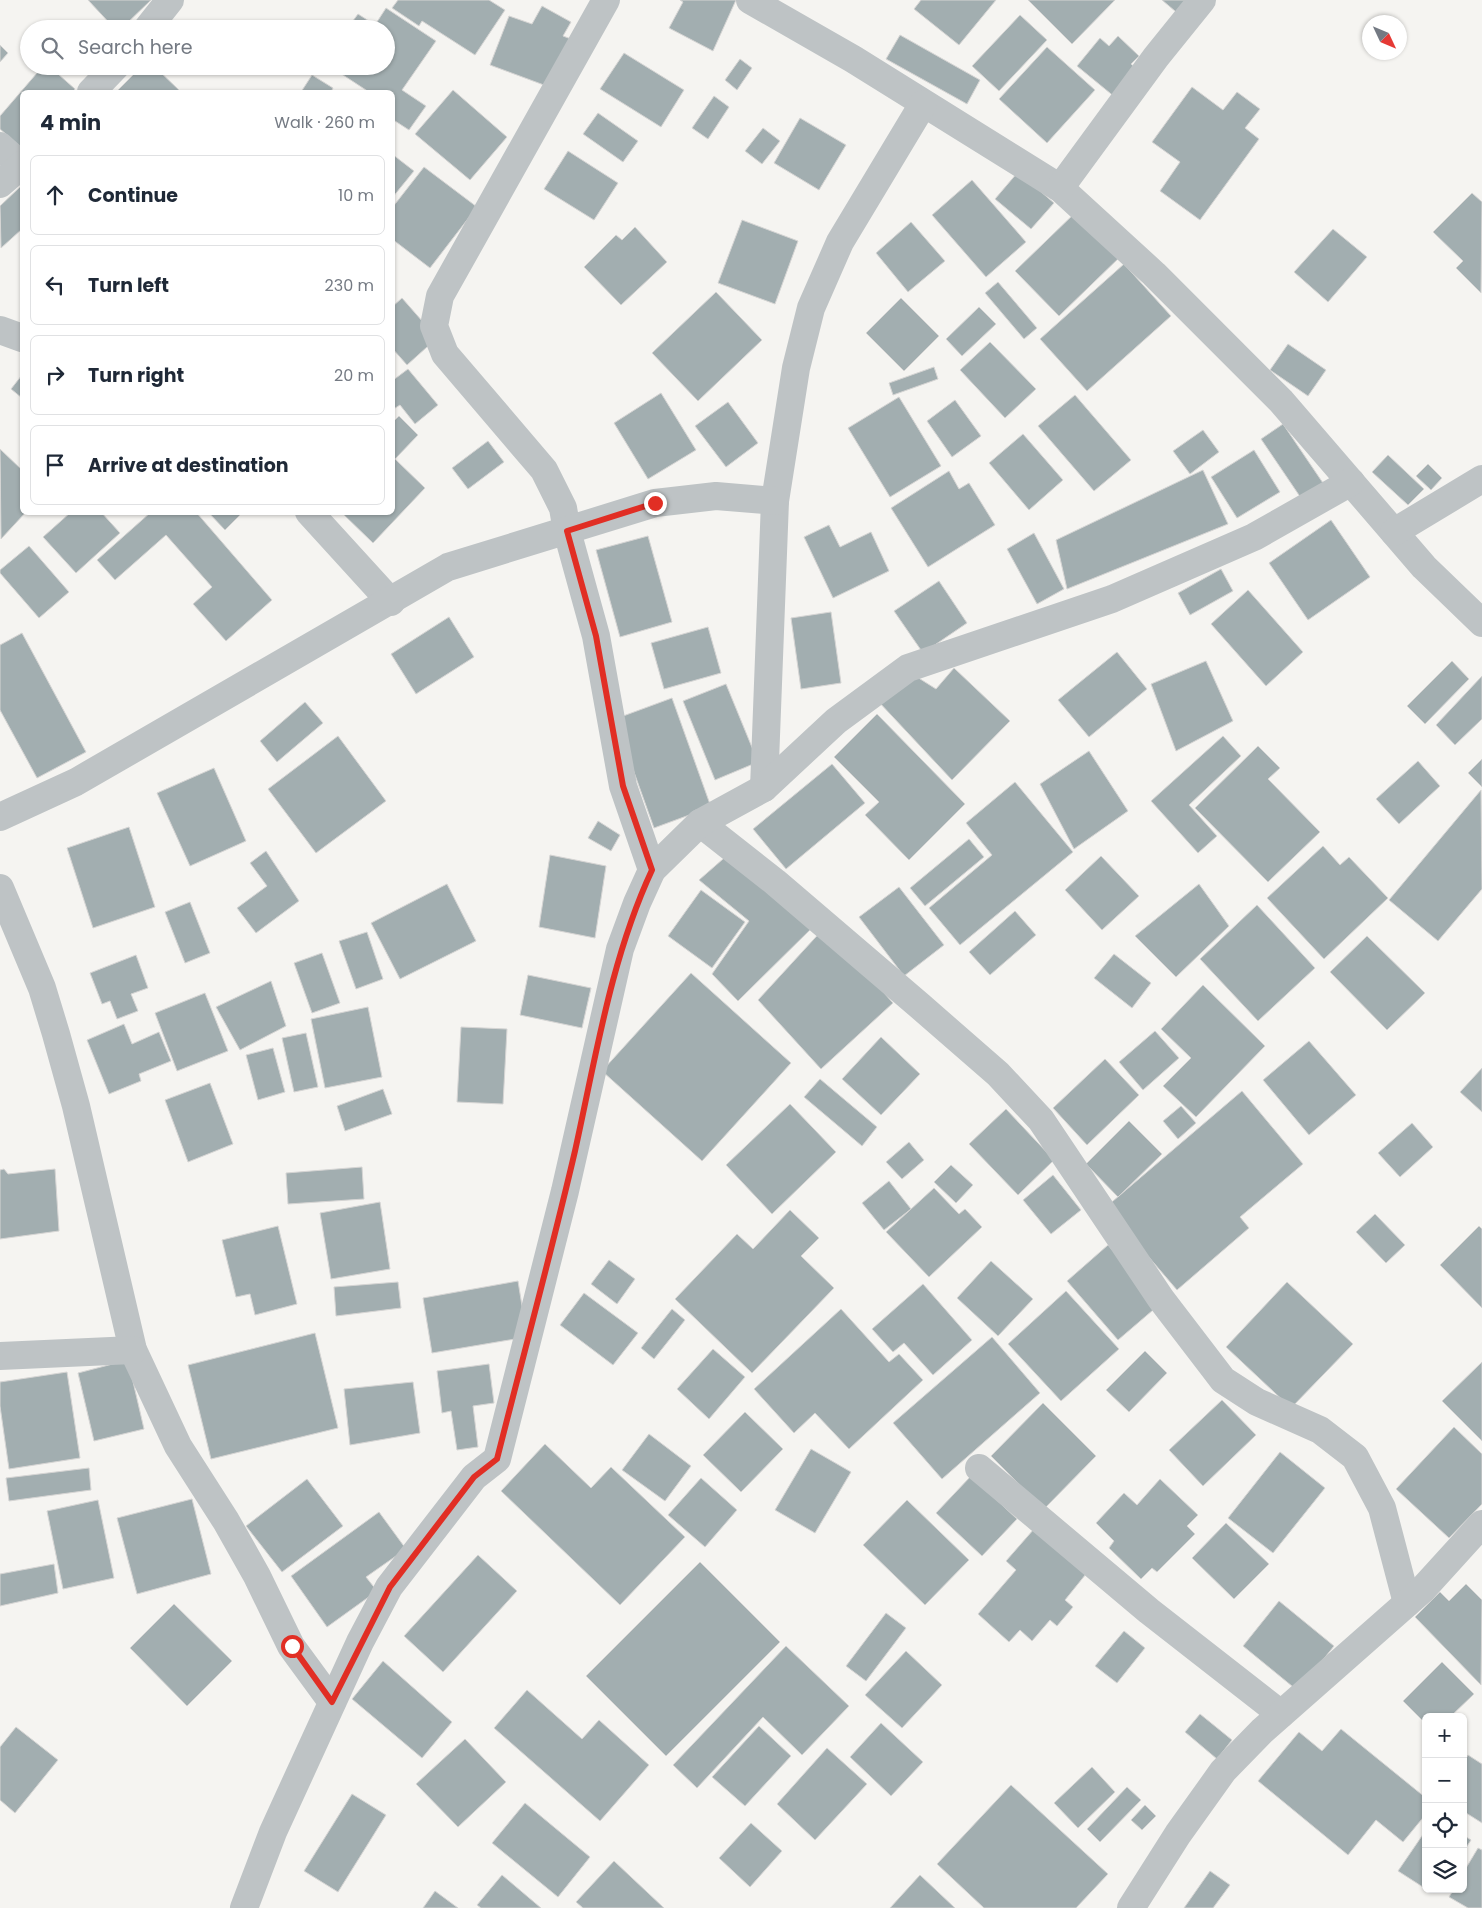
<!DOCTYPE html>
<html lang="en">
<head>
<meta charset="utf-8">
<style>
  body { margin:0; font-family:Poppins,sans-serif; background:#f6f6f7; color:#1f2937 }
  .controls { position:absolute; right:15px; bottom:15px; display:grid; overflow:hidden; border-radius:8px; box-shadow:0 1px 4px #0004 }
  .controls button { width:45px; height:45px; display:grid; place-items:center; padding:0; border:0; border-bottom:1px solid #e0e1e3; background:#fff; color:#1f2937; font:25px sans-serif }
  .compass { position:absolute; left:1362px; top:15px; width:45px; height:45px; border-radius:50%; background:#fff; box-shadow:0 1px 4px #0004; rotate:134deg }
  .stop { position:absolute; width:15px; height:15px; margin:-11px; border:4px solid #e12e24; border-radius:50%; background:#fff }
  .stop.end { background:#e12e24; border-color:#fff; box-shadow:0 1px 5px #0008 }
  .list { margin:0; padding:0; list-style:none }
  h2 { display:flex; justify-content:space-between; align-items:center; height:65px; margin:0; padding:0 20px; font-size:21px }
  h2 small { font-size:16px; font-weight:400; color:#747a83 }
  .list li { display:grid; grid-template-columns:32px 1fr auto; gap:15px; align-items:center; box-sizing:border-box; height:80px; margin:0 10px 10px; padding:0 10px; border:1px solid #e0e1e3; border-radius:8px }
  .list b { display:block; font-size:19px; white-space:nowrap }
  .list em { font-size:16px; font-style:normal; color:#747a83 }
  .icon { flex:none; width:28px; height:28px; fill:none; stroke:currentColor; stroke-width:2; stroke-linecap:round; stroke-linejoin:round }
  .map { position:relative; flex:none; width:1482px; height:1908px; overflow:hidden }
  .search { position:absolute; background:#fff; box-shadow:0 1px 4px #0004; left:20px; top:20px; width:375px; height:55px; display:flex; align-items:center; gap:12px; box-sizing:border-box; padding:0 18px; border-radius:28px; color:#747a83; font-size:19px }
  .panel { position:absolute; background:#fff; box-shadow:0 1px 4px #0004; left:20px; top:90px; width:375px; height:425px; border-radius:8px }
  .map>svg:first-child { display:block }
</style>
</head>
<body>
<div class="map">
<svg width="1482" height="1908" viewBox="0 0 1482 1908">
  <rect width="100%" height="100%" fill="#f5f4f1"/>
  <g fill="#a2aeb0" stroke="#d6d5d4">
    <polygon points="88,0 151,0 121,29 115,29"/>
    <polygon points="398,0 489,0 505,10 475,55 422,21 419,26 392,8"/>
    <polygon points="680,0 736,0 713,51 669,28 683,2"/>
    <polygon points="921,0 996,0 959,45 914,9"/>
    <polygon points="1028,0 1115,0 1072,44"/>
    <polygon points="1162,0 1197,0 1182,17"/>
    <polygon points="542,6 571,22 563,36 571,39 552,88 490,65 509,16 532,24"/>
    <polygon points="386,8 436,41 402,90 426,106 409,130 392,119 392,92 369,92 340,73 345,66 386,66 386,29 347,29 358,14 375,25"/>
    <polygon points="1020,15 1047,40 999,91 972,66"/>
    <polygon points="900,35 980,80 967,104 886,59"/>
    <polygon points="1118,36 1139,56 1131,64 1139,71 1116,98 1077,66 1100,38 1109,46"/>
    <polygon points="0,45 8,53 0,62"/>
    <polygon points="1047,47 1095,90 1047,143 999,99"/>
    <polygon points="624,53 684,90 661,127 600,89"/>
    <polygon points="740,59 752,68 737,90 725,80"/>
    <polygon points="43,66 49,66 75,89 72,92 22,92 22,148 0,129 0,116"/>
    <polygon points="142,66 154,66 181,92 116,92"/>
    <polygon points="312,75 333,88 331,92 301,92"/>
    <polygon points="1192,87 1223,110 1237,92 1260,109 1245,128 1259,139 1200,220 1160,191 1180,162 1152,142"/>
    <polygon points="453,90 507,137 470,180 415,134"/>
    <polygon points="714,96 729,107 708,139 692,128"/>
    <polygon points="598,113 638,141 623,162 583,134"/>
    <polygon points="800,118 846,145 819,190 774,163"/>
    <polygon points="763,128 780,141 762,164 745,151"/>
    <polygon points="568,151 618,183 594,220 544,189"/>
    <polygon points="392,154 414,171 392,198"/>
    <polygon points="424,167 477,207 430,268 392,239 392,208"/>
    <polygon points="1018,172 1054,203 1031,229 995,199"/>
    <polygon points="972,180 1026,242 986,277 932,215"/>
    <polygon points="22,185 22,229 1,248 0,206"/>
    <polygon points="1472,193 1482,202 1481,293 1456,268 1463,261 1433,232"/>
    <polygon points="1078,210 1122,255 1059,316 1015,271"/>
    <polygon points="742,220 798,241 775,304 718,283"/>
    <polygon points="911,222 945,261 908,292 876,253"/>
    <polygon points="635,227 667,262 621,305 584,267 616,235 622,240"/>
    <polygon points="1333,229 1367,257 1328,302 1294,272"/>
    <polygon points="1124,264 1171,316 1087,391 1040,339"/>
    <polygon points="998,282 1037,328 1024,339 985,293"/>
    <polygon points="716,292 762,340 698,401 652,353"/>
    <polygon points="402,298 437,338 407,365 392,348 392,307"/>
    <polygon points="901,298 939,336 904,371 866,333"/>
    <polygon points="979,307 996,324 962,356 946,339"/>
    <polygon points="990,342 1036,389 1005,418 960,370"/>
    <polygon points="1288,344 1326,370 1308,396 1270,370"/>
    <polygon points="934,367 938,379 893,395 889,383"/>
    <polygon points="408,369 438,405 415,424 400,405 392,410 392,381"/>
    <polygon points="22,375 22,398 11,389"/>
    <polygon points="661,393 696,450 648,479 614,423"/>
    <polygon points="1075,395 1131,460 1094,491 1038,426"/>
    <polygon points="899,397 941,466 890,497 848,428"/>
    <polygon points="955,400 981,436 952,457 927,421"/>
    <polygon points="728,402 758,443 726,467 695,426"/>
    <polygon points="399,416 418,435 395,459 425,488 373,543 341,512 392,512 392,423"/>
    <polygon points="1283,424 1325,486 1303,501 1261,439"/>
    <polygon points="1203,430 1219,452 1190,474 1173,451"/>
    <polygon points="1023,434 1063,480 1029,510 989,463"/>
    <polygon points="488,441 504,462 468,489 452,468"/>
    <polygon points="0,449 22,470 22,512 26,512 1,539"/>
    <polygon points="1254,450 1280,492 1237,518 1211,477"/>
    <polygon points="1388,455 1424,489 1408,505 1372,472"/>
    <polygon points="1428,464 1442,478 1431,490 1416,476"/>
    <polygon points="1203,470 1228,524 1067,589 1056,540"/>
    <polygon points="949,471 959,489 969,483 995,525 928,567 891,508"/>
    <polygon points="71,512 101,512 120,533 76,573 43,537"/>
    <polygon points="151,512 196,512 272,600 226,641 193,604 212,587 166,535 115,580 97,560"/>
    <polygon points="208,512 243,512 225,530"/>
    <polygon points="1331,520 1370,577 1308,620 1269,563"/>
    <polygon points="829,525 840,547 871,532 889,571 833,598 804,537"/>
    <polygon points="1034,533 1064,589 1037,604 1007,549"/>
    <polygon points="648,536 672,622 620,637 596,550"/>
    <polygon points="29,546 69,592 39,618 0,573 0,570"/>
    <polygon points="1221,569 1233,591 1190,615 1178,593"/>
    <polygon points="939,581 967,623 923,653 894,611"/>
    <polygon points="1248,590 1303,652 1266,686 1211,624"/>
    <polygon points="831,612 841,683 801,689 791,618"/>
    <polygon points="449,617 474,657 416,694 391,654"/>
    <polygon points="708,627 721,673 664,689 651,643"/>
    <polygon points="22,633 86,752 37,778 0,710 0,645"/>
    <polygon points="1117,652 1147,689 1089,737 1058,700"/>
    <polygon points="1206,661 1233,721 1176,751 1151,684"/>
    <polygon points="1452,661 1469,679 1425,724 1407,706"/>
    <polygon points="954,668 1010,721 952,780 877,700 917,677 936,689"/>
    <polygon points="1482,676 1482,719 1455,745 1436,725"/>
    <polygon points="726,684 758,762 715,780 683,701"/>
    <polygon points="672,698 711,807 654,828 615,719"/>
    <polygon points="305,702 323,723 277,762 260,741"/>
    <polygon points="877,714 965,804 909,860 865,815 879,802 834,757"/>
    <polygon points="338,736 386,801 316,853 268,789"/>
    <polygon points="1223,736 1241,756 1189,805 1217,836 1198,853 1151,801"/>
    <polygon points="1258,746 1280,768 1268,779 1320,832 1268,882 1195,808"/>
    <polygon points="1089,751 1128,811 1074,849 1040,784"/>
    <polygon points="1482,759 1482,787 1468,773"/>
    <polygon points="1418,761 1440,786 1399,824 1376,799"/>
    <polygon points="832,764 865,803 786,869 753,829"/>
    <polygon points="214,768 246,841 190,866 157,793"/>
    <polygon points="1015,782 1073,852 960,945 929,908 992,855 966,823"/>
    <polygon points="1481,790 1482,889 1438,941 1389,900"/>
    <polygon points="598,821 620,835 611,851 588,838"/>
    <polygon points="129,827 155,907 93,928 67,848"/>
    <polygon points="969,839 984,857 925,906 910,888"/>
    <polygon points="1323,846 1340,865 1349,857 1388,898 1324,959 1267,898"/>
    <polygon points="266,851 299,901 256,933 237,908 267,886 250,863"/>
    <polygon points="731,852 818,922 738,1001 712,974 749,921 699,880"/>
    <polygon points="550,855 606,866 595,938 539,927"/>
    <polygon points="1101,856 1139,896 1102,930 1065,890"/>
    <polygon points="447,884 476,941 400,979 371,923"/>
    <polygon points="1199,884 1229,926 1176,977 1135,936"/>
    <polygon points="899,887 944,945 904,976 859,917"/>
    <polygon points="701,890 745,922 712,968 668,936"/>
    <polygon points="190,902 210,953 185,963 165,912"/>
    <polygon points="1257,905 1315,968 1258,1021 1200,959"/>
    <polygon points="1015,911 1036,935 990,975 969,952"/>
    <polygon points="825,927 893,1003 821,1069 758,1000"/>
    <polygon points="367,932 383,979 356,989 339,941"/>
    <polygon points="1367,936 1425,993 1387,1030 1330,972"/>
    <polygon points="322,953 340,1003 312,1013 294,963"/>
    <polygon points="1114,954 1151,983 1132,1008 1094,978"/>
    <polygon points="136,955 148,988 131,994 138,1011 117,1019 110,1001 102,1004 90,973"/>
    <polygon points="691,973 791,1063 702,1161 602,1071"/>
    <polygon points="528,975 591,988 582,1028 520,1015"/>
    <polygon points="271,981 286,1026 240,1050 216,1007"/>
    <polygon points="1203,985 1265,1046 1196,1117 1163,1086 1191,1058 1161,1029"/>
    <polygon points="205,993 228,1051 177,1071 155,1013"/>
    <polygon points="368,1007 382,1077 325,1088 311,1019"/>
    <polygon points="124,1024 132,1044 159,1032 171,1061 139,1074 141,1081 109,1094 87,1040"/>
    <polygon points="461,1027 507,1029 503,1104 457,1102"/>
    <polygon points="1155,1031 1179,1058 1143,1090 1119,1062"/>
    <polygon points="306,1033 318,1087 294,1092 282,1038"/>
    <polygon points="881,1037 920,1074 881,1115 842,1079"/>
    <polygon points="1309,1041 1356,1095 1309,1135 1263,1080"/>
    <polygon points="273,1048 285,1092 258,1100 246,1055"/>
    <polygon points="1105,1059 1139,1095 1087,1145 1053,1108"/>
    <polygon points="1482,1068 1482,1112 1460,1092"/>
    <polygon points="820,1079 877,1127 862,1146 804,1097"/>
    <polygon points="210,1083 233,1144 188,1162 165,1100"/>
    <polygon points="383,1089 392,1114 345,1131 337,1106"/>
    <polygon points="1242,1091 1303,1164 1240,1217 1249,1228 1177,1290 1106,1207"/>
    <polygon points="790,1104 836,1152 772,1214 726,1165"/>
    <polygon points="1181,1106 1196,1123 1178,1139 1163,1121"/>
    <polygon points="1006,1109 1054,1160 1018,1195 969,1144"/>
    <polygon points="1129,1121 1162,1154 1118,1197 1086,1164"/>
    <polygon points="1412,1123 1433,1147 1400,1177 1378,1153"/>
    <polygon points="909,1142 924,1160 902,1179 886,1162"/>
    <polygon points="951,1165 973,1185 956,1203 934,1182"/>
    <polygon points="362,1167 364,1199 288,1204 286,1173"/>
    <polygon points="4,1169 8,1174 55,1169 59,1231 0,1239 0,1170"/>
    <polygon points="1053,1175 1081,1210 1051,1234 1023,1200"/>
    <polygon points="889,1181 911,1209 884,1230 862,1203"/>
    <polygon points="934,1188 959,1214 965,1209 982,1227 929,1277 886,1232"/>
    <polygon points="380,1202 390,1269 331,1279 320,1213"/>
    <polygon points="790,1210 819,1238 801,1256 834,1288 752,1373 675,1299 737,1234 753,1249"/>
    <polygon points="1375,1214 1405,1245 1386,1263 1356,1232"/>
    <polygon points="278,1226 297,1304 255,1315 250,1294 236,1297 222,1240"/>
    <polygon points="1479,1226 1482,1229 1482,1308 1440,1265"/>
    <polygon points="1108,1245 1160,1304 1118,1340 1067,1281"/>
    <polygon points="609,1260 635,1279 617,1304 591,1284"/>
    <polygon points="991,1261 1033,1299 998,1336 957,1298"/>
    <polygon points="518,1281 527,1337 432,1353 423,1298"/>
    <polygon points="398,1282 401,1308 336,1316 334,1287"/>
    <polygon points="1287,1282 1353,1344 1291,1408 1226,1347"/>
    <polygon points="923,1284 972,1340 933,1375 904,1343 893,1352 872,1329"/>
    <polygon points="1066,1291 1119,1349 1061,1401 1008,1344"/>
    <polygon points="584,1293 638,1333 613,1365 560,1325"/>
    <polygon points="672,1309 685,1320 654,1359 641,1348"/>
    <polygon points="841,1309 889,1362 899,1354 923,1380 849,1449 815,1413 794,1433 754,1389"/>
    <polygon points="315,1333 338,1428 211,1459 188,1365"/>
    <polygon points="992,1337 1040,1393 942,1479 893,1423"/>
    <polygon points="713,1349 745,1377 709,1419 677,1389"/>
    <polygon points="1145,1351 1167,1373 1129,1412 1106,1390"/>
    <polygon points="128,1360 144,1429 94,1441 78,1373"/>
    <polygon points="1482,1362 1482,1441 1442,1401"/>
    <polygon points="489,1364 494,1403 473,1406 478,1447 457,1450 451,1411 442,1413 437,1371"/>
    <polygon points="67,1372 80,1458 9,1469 0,1406 0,1382"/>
    <polygon points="413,1382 420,1433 350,1445 344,1389"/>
    <polygon points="1222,1400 1256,1435 1203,1486 1169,1450"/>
    <polygon points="1043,1403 1096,1456 1044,1509 991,1456"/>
    <polygon points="745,1412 783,1449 741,1492 703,1455"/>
    <polygon points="1454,1427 1482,1454 1482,1504 1449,1538 1396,1489"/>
    <polygon points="649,1434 691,1466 665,1501 622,1470"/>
    <polygon points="545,1444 591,1488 611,1467 685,1537 620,1605 501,1491"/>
    <polygon points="811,1449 851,1472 815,1533 775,1510"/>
    <polygon points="1280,1452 1325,1488 1273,1553 1228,1518"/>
    <polygon points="89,1468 91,1490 9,1501 6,1478"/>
    <polygon points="971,1476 1017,1519 982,1556 936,1513"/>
    <polygon points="701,1478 737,1510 705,1547 668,1515"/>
    <polygon points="307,1479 343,1526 282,1572 246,1526"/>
    <polygon points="1160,1479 1198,1515 1187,1526 1195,1534 1157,1572 1152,1568 1141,1579 1109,1548 1114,1541 1096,1523 1124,1493 1137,1505"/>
    <polygon points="192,1499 211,1574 137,1594 117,1518"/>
    <polygon points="98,1500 114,1578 63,1589 47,1511"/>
    <polygon points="907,1500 969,1560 925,1605 863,1545"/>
    <polygon points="379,1512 406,1549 366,1577 377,1591 327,1627 291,1576"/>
    <polygon points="1226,1523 1269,1564 1234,1599 1192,1558"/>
    <polygon points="1034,1529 1086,1574 1065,1600 1073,1607 1057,1626 1050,1620 1032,1641 1020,1630 1009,1642 978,1614 1016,1570 1006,1561"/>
    <polygon points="478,1555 517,1591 443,1672 404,1636"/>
    <polygon points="700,1562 780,1642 666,1756 586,1676"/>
    <polygon points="54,1564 58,1593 0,1606 0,1574"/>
    <polygon points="1466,1584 1482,1600 1481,1685 1415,1617 1440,1592 1449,1601"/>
    <polygon points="1279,1601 1334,1646 1298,1691 1243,1646"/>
    <polygon points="174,1604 232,1661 187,1706 130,1648"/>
    <polygon points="886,1613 906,1628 866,1681 846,1666"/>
    <polygon points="1124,1631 1145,1648 1117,1683 1095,1666"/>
    <polygon points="786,1646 849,1706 802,1755 763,1717 697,1788 673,1765"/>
    <polygon points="906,1651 942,1685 902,1728 865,1695"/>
    <polygon points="383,1661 452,1722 422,1758 352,1699"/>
    <polygon points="1442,1662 1474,1694 1450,1717 1426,1717 1426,1724 1403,1701"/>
    <polygon points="527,1690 582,1739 599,1720 649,1765 600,1821 494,1728"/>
    <polygon points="1200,1714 1232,1740 1217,1759 1185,1732"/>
    <polygon points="881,1723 923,1762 891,1796 850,1757"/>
    <polygon points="759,1726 791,1756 745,1806 712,1777"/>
    <polygon points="16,1727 58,1760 15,1813 0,1800 0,1747"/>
    <polygon points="1341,1729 1426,1798 1426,1814 1403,1842 1376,1820 1348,1855 1258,1781 1299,1732 1322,1751"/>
    <polygon points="465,1739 506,1782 458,1827 416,1784"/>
    <polygon points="827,1748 867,1784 815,1840 777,1804"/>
    <polygon points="1468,1755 1482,1764 1482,1823 1463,1811 1463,1763"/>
    <polygon points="1092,1767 1115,1792 1078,1828 1054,1803"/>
    <polygon points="1011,1785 1108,1874 1076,1908 984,1908 937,1864"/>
    <polygon points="1127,1787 1141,1800 1100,1842 1087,1829"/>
    <polygon points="352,1794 386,1815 338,1892 304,1871"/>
    <polygon points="525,1803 590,1857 558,1897 492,1843"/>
    <polygon points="1145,1805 1156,1816 1142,1830 1131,1820"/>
    <polygon points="751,1823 782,1851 750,1887 719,1858"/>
    <polygon points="1426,1830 1426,1889 1398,1871"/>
    <polygon points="1463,1835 1471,1840 1463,1852"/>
    <polygon points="1478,1848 1482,1850 1482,1908 1468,1908 1449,1897 1454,1889 1463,1889 1463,1873"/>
    <polygon points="614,1861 664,1908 583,1908 576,1902"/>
    <polygon points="1210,1871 1230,1885 1213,1908 1184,1908"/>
    <polygon points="502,1875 541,1908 481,1908 477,1905"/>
    <polygon points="920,1875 955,1908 890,1908"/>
    <polygon points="435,1891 458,1908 423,1908"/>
  </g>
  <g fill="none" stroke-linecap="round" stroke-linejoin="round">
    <g stroke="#bec3c5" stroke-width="28">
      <polyline points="606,0 440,296 434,326 445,354 544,470 563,508 567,531 596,636 623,786 652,870"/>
      <polyline points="750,0 853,59 1060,188 1154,274 1281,401 1424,567 1482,623"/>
      <polyline points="147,29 170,0"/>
      <polyline points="91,92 116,66"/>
      <polyline points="0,146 22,166"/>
      <polyline points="0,184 22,165"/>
      <polyline points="1060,188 1156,57 1202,0"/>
      <polyline points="0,330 22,338"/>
      <polyline points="309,512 391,602"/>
      <polyline points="1394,532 1482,479"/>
      <polyline points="764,788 775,501 796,368 811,308 840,242 923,104"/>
      <polyline points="0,817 76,782 448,567 655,503 716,496 775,501"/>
      <polyline points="700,823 775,882 920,1006 998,1074 1041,1120 1161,1299 1223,1380 1257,1402 1320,1430 1355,1457 1382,1508 1407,1603"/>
      <polyline points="0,888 42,988 56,1034 76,1106 133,1350 178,1446 226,1521 257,1576 291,1646 332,1702"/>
      <polyline points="0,1356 133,1350"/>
      <polyline points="979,1468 1149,1611 1281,1714"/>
      <polyline points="244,1908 273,1832 360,1642 389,1587 474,1477 497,1459 565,1191 620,949 637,903 652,870 700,823 764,788 836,721 908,668 1112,599 1254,537 1351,482"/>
      <polyline points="1131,1908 1178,1834 1223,1771 1262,1731 1422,1590 1482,1524"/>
    </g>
  </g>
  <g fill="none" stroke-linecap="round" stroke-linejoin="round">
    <path stroke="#e12e24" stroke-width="6" d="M292 1646 332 1702 390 1587 474 1477 497 1459C523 1356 551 1254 575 1151 596 1056 611 958 652 870L623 786 596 636 567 531 655 503"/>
  </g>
</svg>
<div class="controls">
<button>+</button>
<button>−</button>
<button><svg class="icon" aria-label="locate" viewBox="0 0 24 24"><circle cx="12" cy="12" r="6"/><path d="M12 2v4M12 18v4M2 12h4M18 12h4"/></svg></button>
<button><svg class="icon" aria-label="layers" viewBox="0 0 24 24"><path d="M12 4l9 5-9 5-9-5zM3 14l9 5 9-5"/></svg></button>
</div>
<svg class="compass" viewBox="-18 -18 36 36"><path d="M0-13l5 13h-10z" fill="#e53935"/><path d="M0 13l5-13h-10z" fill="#747a83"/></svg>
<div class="stop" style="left:292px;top:1646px"></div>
<div class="stop end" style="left:655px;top:503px"></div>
<div class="search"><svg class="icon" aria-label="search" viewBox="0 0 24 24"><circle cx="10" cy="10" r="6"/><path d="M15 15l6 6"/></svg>Search here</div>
<section class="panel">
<h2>4 min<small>Walk · 260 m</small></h2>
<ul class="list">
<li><svg class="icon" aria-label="ahead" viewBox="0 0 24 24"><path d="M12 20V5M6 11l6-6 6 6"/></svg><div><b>Continue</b></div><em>10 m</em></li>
<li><svg class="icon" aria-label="left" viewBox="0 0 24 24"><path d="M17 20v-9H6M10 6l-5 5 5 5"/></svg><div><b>Turn left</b></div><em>230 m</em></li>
<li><svg class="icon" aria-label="right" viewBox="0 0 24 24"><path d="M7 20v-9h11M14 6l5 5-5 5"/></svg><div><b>Turn right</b></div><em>20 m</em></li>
<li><svg class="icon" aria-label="arrive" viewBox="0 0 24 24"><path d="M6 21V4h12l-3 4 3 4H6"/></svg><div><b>Arrive at destination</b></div></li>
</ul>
</section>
</div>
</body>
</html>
